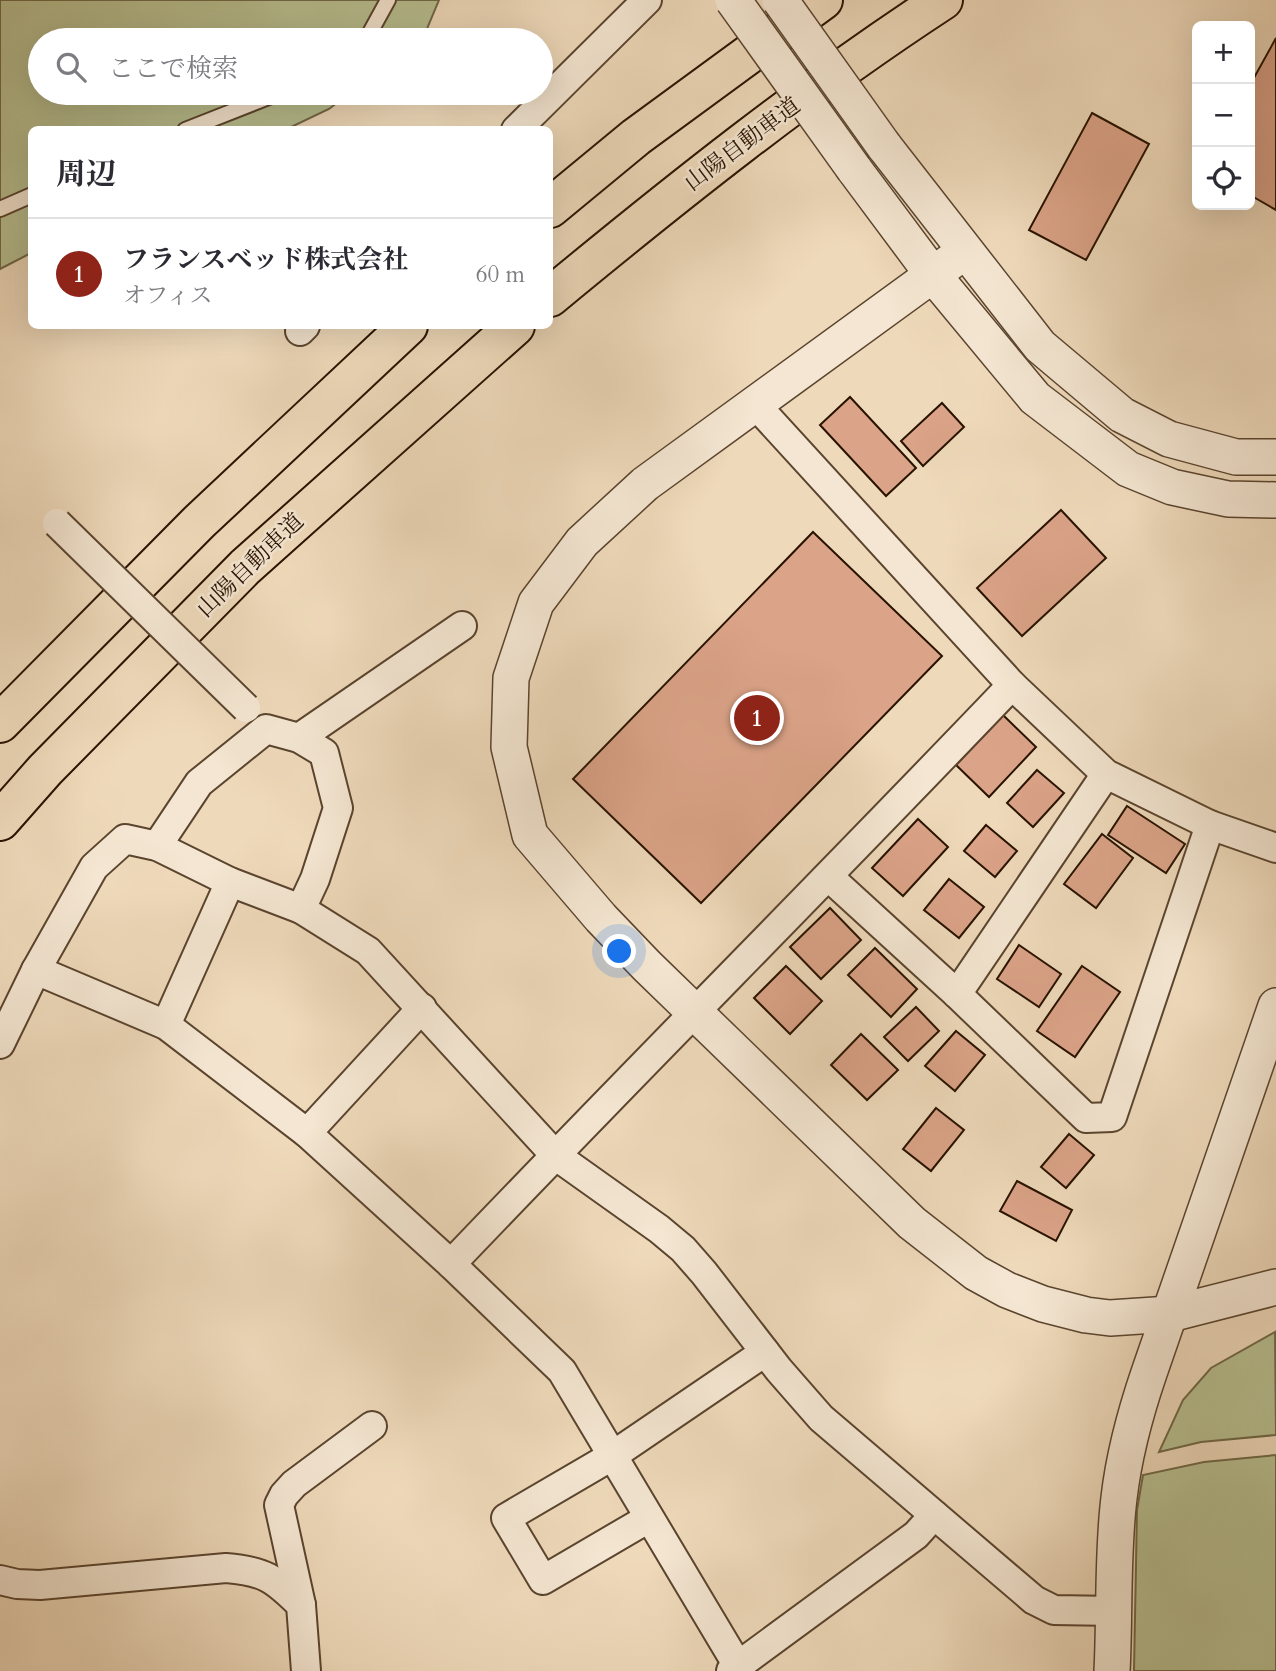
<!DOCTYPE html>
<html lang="ja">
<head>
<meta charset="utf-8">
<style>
  body { margin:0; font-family:Cardo,"Noto Serif JP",serif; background:#f2f2f3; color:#2b2b33 }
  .controls { position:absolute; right:21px; top:21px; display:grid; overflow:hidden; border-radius:10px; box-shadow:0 7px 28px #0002 }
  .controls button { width:63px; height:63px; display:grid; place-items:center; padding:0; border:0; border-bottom:2px solid #e1e1e2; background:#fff; color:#2b2b33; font:35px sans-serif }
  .you { position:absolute; left:620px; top:952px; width:24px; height:24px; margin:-18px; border:5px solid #fff; border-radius:50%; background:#1a73e8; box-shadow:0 0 0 10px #1a73e833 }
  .badge { display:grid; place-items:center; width:46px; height:46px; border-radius:50%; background:#8f2418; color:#fff; font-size:23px; font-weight:700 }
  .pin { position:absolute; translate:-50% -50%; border:4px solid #fff; box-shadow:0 2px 7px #0006 }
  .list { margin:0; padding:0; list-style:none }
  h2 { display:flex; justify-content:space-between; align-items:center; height:91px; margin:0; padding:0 28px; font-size:30px }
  h2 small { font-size:23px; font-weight:400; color:#7c7c81 }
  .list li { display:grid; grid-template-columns:46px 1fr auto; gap:21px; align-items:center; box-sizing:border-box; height:112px; padding:0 28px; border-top:2px solid #e1e1e2 }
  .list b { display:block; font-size:26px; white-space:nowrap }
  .list p { margin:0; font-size:23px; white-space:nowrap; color:#7c7c81 }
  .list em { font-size:23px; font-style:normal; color:#7c7c81 }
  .icon { flex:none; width:38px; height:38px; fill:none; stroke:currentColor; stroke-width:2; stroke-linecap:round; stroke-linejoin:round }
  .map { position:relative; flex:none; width:1276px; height:1671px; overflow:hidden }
  .search { position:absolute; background:#fff; box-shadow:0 7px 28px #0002; left:28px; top:28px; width:525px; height:77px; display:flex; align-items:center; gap:18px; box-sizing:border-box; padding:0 24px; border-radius:38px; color:#7c7c81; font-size:26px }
  .panel { position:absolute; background:#fff; box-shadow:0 7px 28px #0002; left:28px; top:126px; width:525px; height:203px; border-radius:10px }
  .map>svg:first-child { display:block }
</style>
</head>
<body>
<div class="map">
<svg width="1276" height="1671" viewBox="0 0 1276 1671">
  <rect width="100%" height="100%" fill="#eed9ba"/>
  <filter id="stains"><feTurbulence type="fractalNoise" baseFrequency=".00286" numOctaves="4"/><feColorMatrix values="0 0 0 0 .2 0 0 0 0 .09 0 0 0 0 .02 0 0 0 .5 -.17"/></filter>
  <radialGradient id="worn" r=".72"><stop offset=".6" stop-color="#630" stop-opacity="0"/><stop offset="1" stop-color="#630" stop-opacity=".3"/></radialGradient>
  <g fill="#b7bf91" stroke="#706848" stroke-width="2">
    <polygon points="0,0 439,0 424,36 419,40 40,40 40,93 350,93 329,109 287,129 32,130 31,253 0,269"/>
    <polygon points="1275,1332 1276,1435 1201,1442 1159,1452 1183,1400 1211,1368"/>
    <polygon points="1276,1455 1276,1671 1134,1671 1137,1510 1143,1475 1204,1462"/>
  </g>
  <g fill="#dba388" stroke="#281200" stroke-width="2">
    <polygon points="1276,38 1276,210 1250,195 1250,85"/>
    <polygon points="1092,113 1149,144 1086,260 1029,230"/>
    <polygon points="850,397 916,468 886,496 820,425"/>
    <polygon points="942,403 964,427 923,466 901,441"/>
    <polygon points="1061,510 1106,558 1022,636 977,588"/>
    <polygon points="813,532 942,656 701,903 573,779"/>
    <polygon points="1003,715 1036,747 989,797 956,765"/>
    <polygon points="1037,770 1064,793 1033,827 1007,803"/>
    <polygon points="1127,806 1185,844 1166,873 1108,835"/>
    <polygon points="918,819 948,847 903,896 872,868"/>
    <polygon points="986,825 1017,851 995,877 964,851"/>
    <polygon points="1102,834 1133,858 1096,908 1064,884"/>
    <polygon points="949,879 984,907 959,938 924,910"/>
    <polygon points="830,908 861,940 821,979 790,947"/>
    <polygon points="1019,945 1061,974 1039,1007 997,979"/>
    <polygon points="875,948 917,989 891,1017 848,975"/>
    <polygon points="786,966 822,1001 790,1034 754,998"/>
    <polygon points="1082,966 1120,992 1075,1057 1037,1031"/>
    <polygon points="916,1007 939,1031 908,1061 884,1037"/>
    <polygon points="956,1031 985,1055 955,1091 925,1066"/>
    <polygon points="861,1034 898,1070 867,1100 831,1065"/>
    <polygon points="936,1108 964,1130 931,1171 903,1149"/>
    <polygon points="1069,1134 1094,1155 1066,1188 1041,1167"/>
    <polygon points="1017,1181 1072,1210 1056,1241 1000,1211"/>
  </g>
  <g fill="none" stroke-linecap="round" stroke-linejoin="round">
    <g stroke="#5a442e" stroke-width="18">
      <g id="service">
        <polyline points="366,40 388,0"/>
        <polyline points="185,130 279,93"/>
        <polyline points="0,209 32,195"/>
      </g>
    </g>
    <g stroke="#5a442e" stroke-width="32">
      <g id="minor">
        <polyline points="516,130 647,0"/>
        <polyline points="300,331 305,326"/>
        <polyline points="755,404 1012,685 1106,774 1210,825 1276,848"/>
        <polyline points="299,738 462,626"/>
        <polyline points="157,846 199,783 266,729 299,738 324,753 338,808 315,879 301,909"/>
        <polyline points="829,877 957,994 1086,1118 1112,1117 1210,825"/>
        <polyline points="36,970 166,1025 307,1133 451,1264 562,1371 741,1671"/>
        <polyline points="957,994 1106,774"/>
        <polyline points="166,1025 230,882"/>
        <polyline points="0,1044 36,970 94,867 125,839 157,846 230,882 301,909 368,951 555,1155 659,1229 683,1249 704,1273 779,1370 821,1418 1034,1600 1054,1610 1115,1611"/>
        <polyline points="307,1133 422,1008"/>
        <path d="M451 1264C636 1070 826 880 1012 685"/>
        <polyline points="649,1518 543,1580 506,1518 612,1456 765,1352"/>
        <path d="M0 1580 17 1584 40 1585 226 1568C264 1571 274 1578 301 1605L306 1671"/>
        <polyline points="301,1605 279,1505 284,1495 294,1484 372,1426"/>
        <polyline points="731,1671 916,1535 934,1515"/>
      </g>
    </g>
    <g stroke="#5a442e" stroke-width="38">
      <g id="tertiary">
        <polyline points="884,146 1040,346 1122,415 1169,439 1236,457 1276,457"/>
        <polyline points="854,169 933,275 1035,398 1128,469 1172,487 1228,499 1276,500"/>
        <polyline points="964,252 645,484 582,542 536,603 511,678 509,747 530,835 601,918 647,966 912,1223 976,1273 1007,1290 1043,1304 1086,1315 1110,1318 1170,1314 1276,1287"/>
        <path d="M1112 1671C1115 1614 1112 1555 1119 1498 1124 1455 1135 1414 1149 1373L1276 1006"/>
      </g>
    </g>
    <g stroke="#281200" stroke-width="42">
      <g id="motorway">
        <polyline points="550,208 636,137 823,0"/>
        <path d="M550 297C676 193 805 90 943 0"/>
        <polyline points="0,723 199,522 408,326"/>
        <polyline points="0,821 45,770 245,567 515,326"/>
      </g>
    </g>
    <use href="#service" stroke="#f4e6d2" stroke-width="14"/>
    <use href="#minor" stroke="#f4e6d2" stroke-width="28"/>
    <use href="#tertiary" stroke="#f4e6d2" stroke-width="35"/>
    <use href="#motorway" stroke="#eed9ba" stroke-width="38"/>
    <g stroke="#5a442e" stroke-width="32" stroke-linecap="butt">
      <polyline id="minor-bridge" points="57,523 246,708"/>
    </g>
    <g stroke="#5a442e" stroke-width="38" stroke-linecap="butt">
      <g id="tertiary-bridge">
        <polyline points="733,0 854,169"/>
        <polyline points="780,0 884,146"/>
      </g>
    </g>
    <use href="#minor-bridge" stroke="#f4e6d2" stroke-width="28"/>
    <use href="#tertiary-bridge" stroke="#f4e6d2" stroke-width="35"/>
  </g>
  <g text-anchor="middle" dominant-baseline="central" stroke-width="5" stroke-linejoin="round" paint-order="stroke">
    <g font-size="23" fill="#281200" stroke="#f4e6d2">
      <text transform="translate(742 144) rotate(-37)">山陽自動車道</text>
      <text transform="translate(250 565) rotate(-44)">山陽自動車道</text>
    </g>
  </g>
  <rect width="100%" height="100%" filter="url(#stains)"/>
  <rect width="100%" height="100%" fill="url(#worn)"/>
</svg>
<div class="controls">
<button>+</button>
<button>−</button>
<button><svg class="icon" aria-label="locate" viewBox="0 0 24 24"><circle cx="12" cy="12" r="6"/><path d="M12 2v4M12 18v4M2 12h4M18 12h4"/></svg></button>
</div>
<div class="you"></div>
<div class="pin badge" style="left:757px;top:718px">1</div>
<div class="search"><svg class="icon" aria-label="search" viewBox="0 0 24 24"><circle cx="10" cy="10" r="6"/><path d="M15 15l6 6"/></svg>ここで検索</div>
<section class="panel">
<h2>周辺<small></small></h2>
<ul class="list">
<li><span class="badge">1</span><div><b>フランスベッド株式会社</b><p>オフィス</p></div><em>60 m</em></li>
</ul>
</section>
</div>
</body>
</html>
